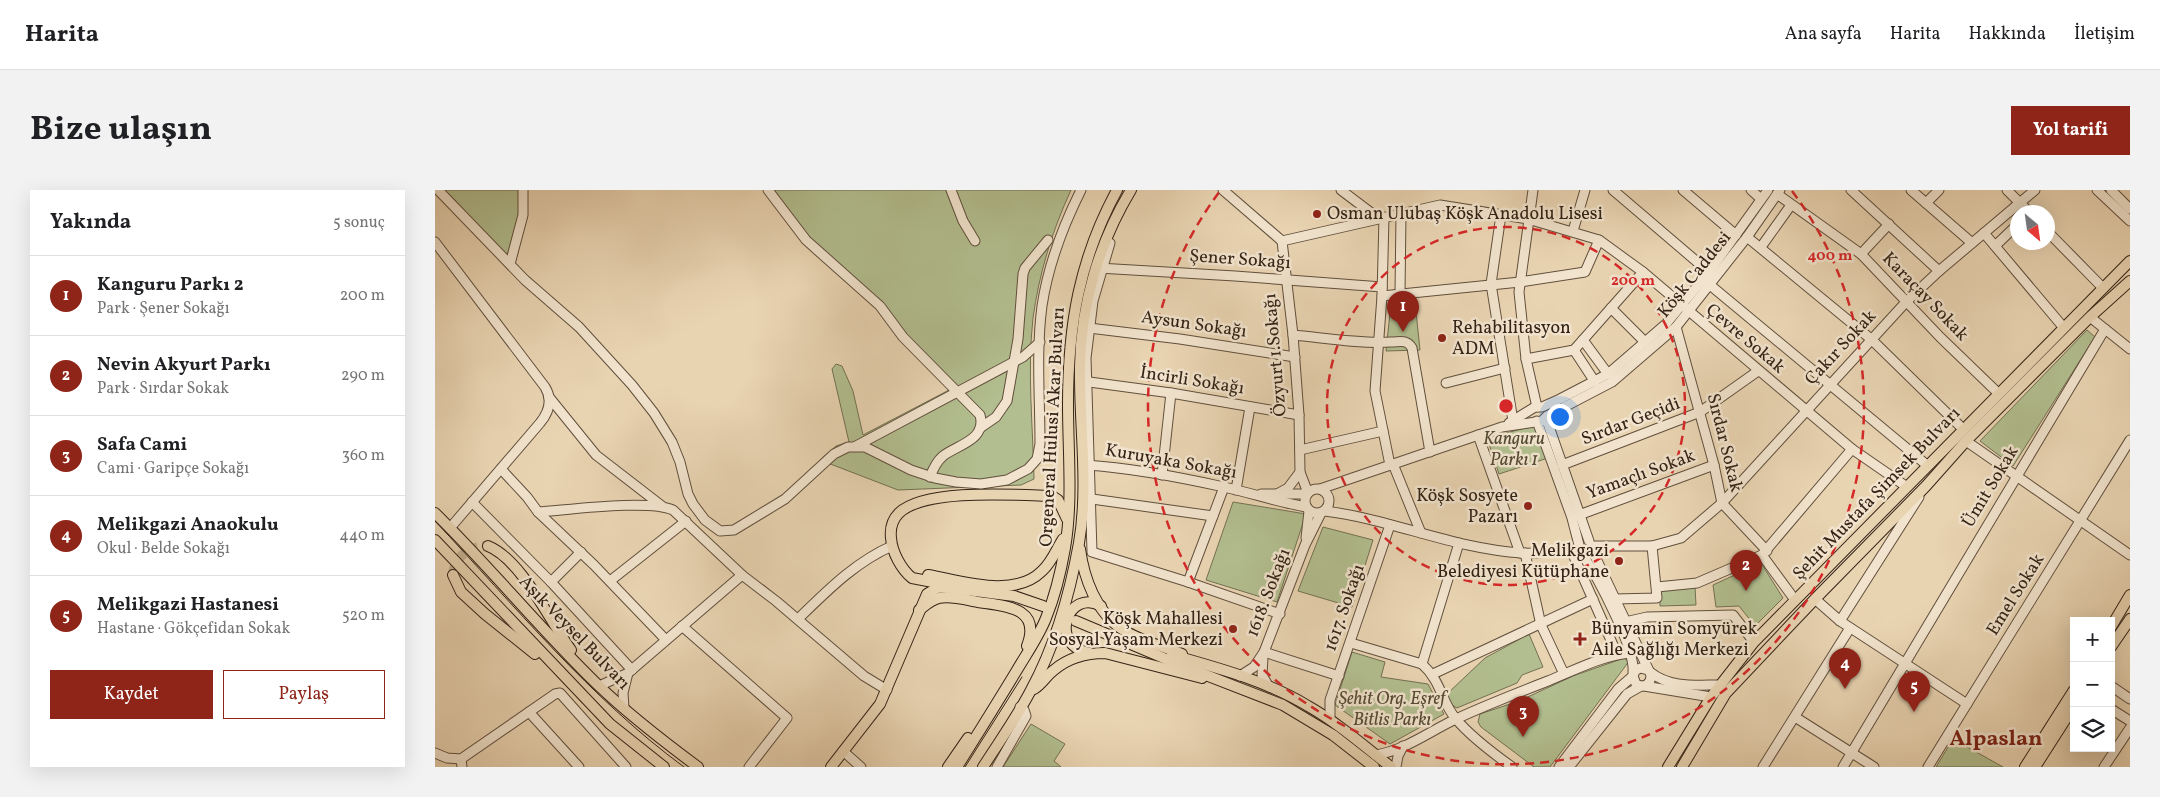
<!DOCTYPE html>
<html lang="tr">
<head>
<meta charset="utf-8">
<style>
  body { margin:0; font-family:Vollkorn,serif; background:#f2f2f2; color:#202124 }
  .controls { position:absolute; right:15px; bottom:15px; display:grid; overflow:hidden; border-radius:0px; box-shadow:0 5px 20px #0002 }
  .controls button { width:45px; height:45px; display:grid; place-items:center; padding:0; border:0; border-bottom:1px solid #e0e0e0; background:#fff; color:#202124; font:25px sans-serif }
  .compass { position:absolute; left:1575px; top:15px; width:45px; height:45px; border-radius:50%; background:#fff; box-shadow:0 5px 20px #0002; rotate:151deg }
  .you { position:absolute; left:1124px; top:226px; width:18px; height:18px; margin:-12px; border:4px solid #fff; border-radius:50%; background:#1a73e8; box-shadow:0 0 0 8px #1a73e833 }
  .badge { display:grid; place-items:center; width:32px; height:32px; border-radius:50%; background:#8f2418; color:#fff; font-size:16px; font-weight:700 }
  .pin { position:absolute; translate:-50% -41px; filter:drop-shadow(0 1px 2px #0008) }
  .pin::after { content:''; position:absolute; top:26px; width:18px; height:15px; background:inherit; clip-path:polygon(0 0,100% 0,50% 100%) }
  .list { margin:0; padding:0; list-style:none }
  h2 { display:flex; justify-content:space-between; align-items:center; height:65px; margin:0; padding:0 20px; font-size:21px }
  h2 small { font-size:16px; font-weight:400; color:#757577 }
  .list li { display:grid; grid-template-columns:32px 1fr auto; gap:15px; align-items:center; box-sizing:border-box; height:80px; padding:0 20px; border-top:1px solid #e0e0e0 }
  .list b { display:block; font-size:19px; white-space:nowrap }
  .list p { margin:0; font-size:16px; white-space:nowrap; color:#757577 }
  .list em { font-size:16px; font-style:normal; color:#757577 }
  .actions { display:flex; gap:10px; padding:15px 20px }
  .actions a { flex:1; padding:11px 0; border:1px solid #8f2418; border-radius:0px; text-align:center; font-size:18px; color:#8f2418 }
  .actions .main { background:#8f2418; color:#fff }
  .icon { flex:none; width:28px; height:28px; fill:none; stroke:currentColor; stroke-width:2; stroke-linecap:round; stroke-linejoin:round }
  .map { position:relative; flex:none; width:1695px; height:577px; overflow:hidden; border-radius:0px }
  header { display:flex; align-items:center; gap:30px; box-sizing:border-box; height:70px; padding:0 25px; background:#fff; border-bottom:1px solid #e0e0e0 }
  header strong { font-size:24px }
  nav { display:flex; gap:28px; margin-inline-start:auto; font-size:18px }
  .intro { display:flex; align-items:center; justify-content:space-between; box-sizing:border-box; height:120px; padding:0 30px }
  h1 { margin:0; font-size:35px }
  .button { padding:12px 22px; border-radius:0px; background:#8f2418; color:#fff; font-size:18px; font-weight:700 }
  main { display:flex; gap:30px; padding:0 30px }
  aside { flex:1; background:#fff; border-radius:0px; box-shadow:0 5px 20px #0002 }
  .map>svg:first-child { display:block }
</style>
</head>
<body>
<header>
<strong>Harita</strong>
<nav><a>Ana sayfa</a><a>Harita</a><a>Hakkında</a><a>İletişim</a></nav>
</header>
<div class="intro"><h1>Bize ulaşın</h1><a class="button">Yol tarifi</a></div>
<main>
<aside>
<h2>Yakında<small>5 sonuç</small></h2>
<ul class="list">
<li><span class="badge">1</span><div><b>Kanguru Parkı 2</b><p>Park · Şener Sokağı</p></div><em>200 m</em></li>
<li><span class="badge">2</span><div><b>Nevin Akyurt Parkı</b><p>Park · Sırdar Sokak</p></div><em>290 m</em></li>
<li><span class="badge">3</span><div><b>Safa Cami</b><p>Cami · Garipçe Sokağı</p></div><em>360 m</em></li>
<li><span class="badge">4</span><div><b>Melikgazi Anaokulu</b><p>Okul · Belde Sokağı</p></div><em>440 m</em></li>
<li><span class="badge">5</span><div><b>Melikgazi Hastanesi</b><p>Hastane · Gökçefidan Sokak</p></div><em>520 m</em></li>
</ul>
<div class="actions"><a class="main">Kaydet</a><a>Paylaş</a></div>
</aside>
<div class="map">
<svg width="1695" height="577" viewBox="0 0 1695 577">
  <rect width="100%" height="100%" fill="#e9d4b2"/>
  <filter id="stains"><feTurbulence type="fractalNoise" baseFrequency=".004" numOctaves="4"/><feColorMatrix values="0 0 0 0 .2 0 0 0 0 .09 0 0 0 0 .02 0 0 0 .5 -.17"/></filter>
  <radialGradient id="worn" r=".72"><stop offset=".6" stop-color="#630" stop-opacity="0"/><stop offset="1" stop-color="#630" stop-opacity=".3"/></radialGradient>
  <g fill="#b2be8f" stroke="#737052">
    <polygon points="10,0 87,0 84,32 72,66"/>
    <path d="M330 0H636C617 41 604 84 598 128 592 181 598 236 599 289L586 295 463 300 385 270 401 256 414 252 397 179 401 174 407 176 418 201 428 245 516 199Z"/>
    <polygon points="980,112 985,160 951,161 955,123"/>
    <polygon points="1652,140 1660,147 1578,276 1545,251"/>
    <polygon points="1098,236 1100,237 1113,268 1064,284 1052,248"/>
    <polygon points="798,312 871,324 842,412 771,390"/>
    <polygon points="888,337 938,350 917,417 863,401"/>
    <polygon points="1326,373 1348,408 1320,436 1304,416 1281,417 1278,395"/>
    <polygon points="1260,397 1261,415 1225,416 1225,398"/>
    <polygon points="1094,444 1108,477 1087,485 1082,493 1022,518 1013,513 1012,504 1050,468"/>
    <polygon points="917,462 950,472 946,487 993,494 1009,524 955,554 900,515"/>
    <polygon points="1189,468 1193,471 1192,474 1115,577 1099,577 1046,537 1043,532 1045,524 1084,511 1138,486"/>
    <polygon points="596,534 630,554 619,571 626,577 568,577"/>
    <polygon points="1518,549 1568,577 1501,577"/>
  </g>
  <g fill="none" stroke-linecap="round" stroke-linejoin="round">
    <path stroke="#c5b193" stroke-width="10" stroke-dasharray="10 5" stroke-linecap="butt" d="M18 385C20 365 34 357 53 356"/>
    <g stroke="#614f3d" stroke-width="11">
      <g id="minor">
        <path d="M3 0 90 90 144 137 197 195 219 223 237 252 245 272 253 304 258 314 270 330 285 341 299 340 350 309 399 264 413 257H430L476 280 500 288 521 292 546 294 572 290 593 279 602 269 605 254C605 209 601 161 607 116 613 76 628 36 646 0"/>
        <path d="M333 0 371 50 445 116 468 147 545 225C552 250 522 255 508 266 501 272 498 279 495 287"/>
        <polyline points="516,0 528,31 540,51"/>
        <polyline points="788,0 847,51 1005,15 1093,29 1164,50 1208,82 1417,259 1472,297"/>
        <polyline points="906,0 943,28"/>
        <polyline points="1098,0 1084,102 1091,169 1102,217"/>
        <polyline points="1178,0 1274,82"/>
        <polyline points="1248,0 1301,45"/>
        <polyline points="1316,0 1326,9"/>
        <polyline points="1416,0 1504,81"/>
        <polyline points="1476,0 1537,53"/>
        <polyline points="1572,0 1594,22"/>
        <polyline points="1662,0 1695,31"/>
        <polyline points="1676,0 1695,19"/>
        <polyline points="1342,4 1426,64 1505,147 1563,203"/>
        <polyline points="1491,13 1504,0"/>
        <polyline points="1066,25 1056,94 1078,231"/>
        <polyline points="949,27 947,106 940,201 955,275"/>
        <polyline points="1138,41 1150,0"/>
        <polyline points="1612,41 1668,98"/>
        <polyline points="1549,43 1629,138"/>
        <polyline points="1312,47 1436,149 1528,239"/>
        <polyline points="847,51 858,145 864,225 865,282 873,303"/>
        <path d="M0 52 110 197C118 210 114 222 105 233L15 338"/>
        <polyline points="675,53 658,111 651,168 657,362 753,392 845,424"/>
        <polyline points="1560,56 1582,35"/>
        <polyline points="1326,57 1356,15"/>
        <polyline points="1426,64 1454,34"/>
        <polyline points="75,74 88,25 88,0"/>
        <polyline points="663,78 800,86 947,97"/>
        <polyline points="1275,95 1493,276"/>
        <polyline points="965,104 966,23"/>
        <polyline points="947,106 1085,92 1150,82 1164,50"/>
        <polyline points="1176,118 1210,152"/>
        <polyline points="1655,127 1695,159"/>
        <polyline points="1241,137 1279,275 1287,313 1332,361"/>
        <polyline points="654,138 745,149 860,167"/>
        <path d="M858 145C890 148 924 154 956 152 965 152 972 149 977 158L995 262"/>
        <polyline points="1148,150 1173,184"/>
        <polyline points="1139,160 1160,192"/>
        <polyline points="1091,169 1139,160 1208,82"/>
        <polyline points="647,191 736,203 864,225"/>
        <polyline points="1011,193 1070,178"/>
        <polyline points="114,207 161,265 227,316"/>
        <polyline points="1111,228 1154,351"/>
        <polyline points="1102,231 1137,328 1144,355"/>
        <polyline points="1074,233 1100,217 1107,217 1125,209 1173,184 1231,134 1274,82 1333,0"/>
        <polyline points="545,238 561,227 572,211 583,149 588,84 590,78 613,50"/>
        <polyline points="1043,245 1085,363"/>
        <polyline points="1531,251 1695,365"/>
        <polyline points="421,256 588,167 605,152"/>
        <polyline points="865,260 948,241"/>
        <polyline points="958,274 986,343"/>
        <path d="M651 275C697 278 744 287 789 297 816 303 843 312 871 317"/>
        <polyline points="1127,275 1265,222 1323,181"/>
        <polyline points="66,279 92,307 103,322 159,375 231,450"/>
        <polyline points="727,285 736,203"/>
        <circle cx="882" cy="311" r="12"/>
        <polyline points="885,299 1067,237 1107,231 1112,226 1177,192 1241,137 1312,47 1345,0"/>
        <polyline points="801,300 815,217"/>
        <polyline points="826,304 872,304"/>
        <polyline points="842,304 853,298 865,282"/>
        <polyline points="650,308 778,326"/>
        <polyline points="37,312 116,392"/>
        <path d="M890 321C956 329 1019 359 1087 363 1105 364 1125 361 1143 359"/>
        <path d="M103 322C133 320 214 309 238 320L307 385 341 411 429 486 452 500"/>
        <polyline points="1144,325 1279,275"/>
        <polyline points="871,348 874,321"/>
        <path d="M1024 353 987 474C1007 492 1006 512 1021 529 1035 546 1059 564 1077 577"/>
        <polyline points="1158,356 1217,356 1246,348 1287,313 1471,112 1504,81 1600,0"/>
        <polyline points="1136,360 1182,464"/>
        <path d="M1157 360 1216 485C1216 494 1209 499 1201 494L1198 486 1200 481 1205 478 1213 480"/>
        <polyline points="146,362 116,392 197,480"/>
        <polyline points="1090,363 1106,435 1129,484"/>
        <path d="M1147 364C1162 386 1201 459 1198 483"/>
        <polyline points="1327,365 1360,410"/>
        <polyline points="175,391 251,331"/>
        <polyline points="753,392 789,297"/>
        <polyline points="1222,397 1262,393 1327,365 1417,259"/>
        <polyline points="1180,409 1222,408 1217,356"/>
        <polyline points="1380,409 1405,431 1532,514"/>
        <path d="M363 429C391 402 420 372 457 356"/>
        <polyline points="1405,431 1484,307"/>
        <polyline points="1190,432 1212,427 1298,425 1319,452"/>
        <polyline points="247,436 352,528 314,577"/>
        <polyline points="916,453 987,474"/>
        <polyline points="829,462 904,486"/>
        <polyline points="828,467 827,485 834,497"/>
        <path d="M1215 482C1235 498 1260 495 1284 495"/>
        <polyline points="998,484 1158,409"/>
        <polyline points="805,486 819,477 829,462 870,355 886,323"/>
        <polyline points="164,496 193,483 307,385"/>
        <polyline points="1209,496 1276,507"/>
        <polyline points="1676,496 1695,509"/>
        <polyline points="189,518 188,503 193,483"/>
        <polyline points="1676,519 1695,531"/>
        <polyline points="94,522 144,577"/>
        <polyline points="1360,527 1439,577"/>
        <polyline points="895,530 895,510 955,335"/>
        <polyline points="408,561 426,577"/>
        <polyline points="0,563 12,568 26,569"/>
        <path d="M940 565C969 561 995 541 1021 529 1051 515 1082 503 1113 491 1140 480 1168 465 1197 463"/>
        <polyline points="27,577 26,569 120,504 125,503 191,577"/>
        <polyline points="562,577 591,526 589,520 585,517"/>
        <polyline points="961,577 963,566 968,556"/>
        <polyline points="1124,577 1183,499 1198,486"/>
        <polyline points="1134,577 1192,504 1206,496"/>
        <polyline points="1328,577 1415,438"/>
        <polyline points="1408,577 1670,139"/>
        <polyline points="1493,577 1695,250"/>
        <polyline points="1669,577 1695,538"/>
      </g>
    </g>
    <g stroke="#342316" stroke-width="12">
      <g id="major">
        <path d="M0 323C56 378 106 440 163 495 194 525 228 551 263 577"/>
        <polyline points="0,350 175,534 229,577"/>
        <path d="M53 356C87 370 114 430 136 460"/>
        <path d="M645 359C649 388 661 422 687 439 704 451 728 456 747 464"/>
        <polyline points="18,385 26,402 50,424 100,464"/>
        <path d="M493 385C527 391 579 409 607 381 617 372 621 360 628 349"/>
        <path d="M508 397 503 393 477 388C466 379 457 362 456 348 455 339 457 330 464 323 490 298 582 305 617 306L623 310 632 329"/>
        <path d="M484 420C491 415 496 410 504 408 516 405 531 410 543 412 570 416 607 417 592 456"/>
        <polyline points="641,431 750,477 848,515 898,545 939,577"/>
        <polyline points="1676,437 1695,405"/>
        <polyline points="1676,457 1695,429"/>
        <path d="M655 463C612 456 633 397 666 416"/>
        <path d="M737 465C783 478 832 491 873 516 903 533 929 556 956 577"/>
        <path d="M599 499C607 494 611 486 619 480 633 468 651 463 670 463L767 488"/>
        <polyline points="396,577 445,514 492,404 502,398 509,397 579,406 608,416"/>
        <polyline points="513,577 533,548"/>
        <path d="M522 577C542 545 562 513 582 480 592 463 604 446 611 428 620 406 626 381 630 358 638 311 633 262 633 215 633 136 644 70 682 0"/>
        <path d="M548 577C564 552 582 527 596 500 620 456 635 403 644 353 654 295 644 235 645 176 646 114 664 53 696 0"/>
        <polyline points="1233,577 1276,507 1319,452 1695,71"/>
        <polyline points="1247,577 1291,503 1380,409 1491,296 1531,251 1655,127 1695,91"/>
        <polyline points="1590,577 1639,500"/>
        <polyline points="1600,577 1639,516"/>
      </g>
    </g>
    <use href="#minor" stroke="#f1e3cd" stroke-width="9"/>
    <use href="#major" stroke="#e9d4b2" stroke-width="10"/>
    <g stroke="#342316" stroke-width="1">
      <path d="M0 331C80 416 155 508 249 577"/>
      <polyline points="530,577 587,487"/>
    </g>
  </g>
  <g fill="none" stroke="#d62828" stroke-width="2.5" stroke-dasharray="9 6">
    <circle cx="1071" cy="216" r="179"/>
    <path d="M1357 1A358 358 0 1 1 785 1"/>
  </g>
  <g fill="#8f2418" stroke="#f1e3cd" stroke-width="2">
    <circle cx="882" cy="24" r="5"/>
    <circle cx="1007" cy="148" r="5"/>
    <circle cx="1093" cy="316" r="5"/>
    <circle cx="1184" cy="371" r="5"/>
    <circle cx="798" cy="439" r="5"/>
    <path d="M1142.5 441.5h5v5h5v5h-5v5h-5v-5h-5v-5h5z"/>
  </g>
  <g text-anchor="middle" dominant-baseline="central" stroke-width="5" stroke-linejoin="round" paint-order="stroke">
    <g font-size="18" fill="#342316" stroke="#f1e3cd" text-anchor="start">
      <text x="892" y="24">Osman Ulubaş Köşk Anadolu Lisesi</text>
      <text x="1017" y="138">Rehabilitasyon<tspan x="1017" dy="21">ADM</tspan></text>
      <text x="1083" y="306" text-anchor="end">Köşk Sosyete<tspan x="1083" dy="21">Pazarı</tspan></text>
      <text x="1174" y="361" text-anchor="end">Melikgazi<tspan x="1174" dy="21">Belediyesi Kütüphane</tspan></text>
      <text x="788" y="429" text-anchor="end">Köşk Mahallesi<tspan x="788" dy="21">Sosyal Yaşam Merkezi</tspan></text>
      <text x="1156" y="439">Bünyamin Somyürek<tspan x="1156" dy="21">Aile Sağlığı Merkezi</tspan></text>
    </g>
    <g font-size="18" fill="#342316" stroke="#f1e3cd">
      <text transform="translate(805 70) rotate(4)">Şener Sokağı</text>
      <text transform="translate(1260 85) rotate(-51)">Köşk Caddesi</text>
      <text transform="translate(1490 107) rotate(46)">Karaçay Sokak</text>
      <text transform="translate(759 135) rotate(8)">Aysun Sokağı</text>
      <text transform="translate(1310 149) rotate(40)">Çevre Sokak</text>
      <text transform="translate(1406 158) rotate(-47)">Çakır Sokak</text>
      <text transform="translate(841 165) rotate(-95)">Özyurt 1.Sokağı</text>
      <text transform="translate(757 191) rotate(9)">İncirli Sokağı</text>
      <text transform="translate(1196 232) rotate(-21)">Sırdar Geçidi</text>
      <text transform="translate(618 237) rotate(-87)">Orgeneral Hulusi Akar Bulvarı</text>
      <text transform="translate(1289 253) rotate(76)">Sırdar Sokak</text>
      <text transform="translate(736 272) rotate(10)">Kuruyaka Sokağı</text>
      <text transform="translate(1206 285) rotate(-20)">Yamaçlı Sokak</text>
      <text transform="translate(1556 297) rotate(-59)">Ümit Sokak</text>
      <text transform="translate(1442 304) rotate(-46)">Şehit Mustafa Şimsek Bulvarı</text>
      <text transform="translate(834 403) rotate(-69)">1618. Sokağı</text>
      <text transform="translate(1581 405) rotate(-58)">Emel Sokak</text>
      <text transform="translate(910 418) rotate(-71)">1617. Sokağı</text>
      <text transform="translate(139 443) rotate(46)">Aşık Veysel Bulvarı</text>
    </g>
    <g font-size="18" font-style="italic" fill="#544a34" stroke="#f1e3cd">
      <text x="1079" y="249">Kanguru<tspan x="1079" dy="21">Parkı 1</tspan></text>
      <text x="957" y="509">Şehit Org. Eşref<tspan x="957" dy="21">Bitlis Parkı</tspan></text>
    </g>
    <g font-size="22" font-weight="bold" fill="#7a1f14" stroke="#f1e3cd">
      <text x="1561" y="549">Alpaslan</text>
    </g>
  </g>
  <circle cx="1071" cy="216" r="8" fill="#d62828" stroke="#f1e3cd" stroke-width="2.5"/>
  <g font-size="15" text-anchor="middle" font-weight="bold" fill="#d62828" stroke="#f1e3cd" stroke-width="5" stroke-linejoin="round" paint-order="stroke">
    <text x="1395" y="70">400 m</text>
    <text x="1198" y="95">200 m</text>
  </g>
  <rect width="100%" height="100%" filter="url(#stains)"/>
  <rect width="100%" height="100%" fill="url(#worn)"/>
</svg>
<div class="controls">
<button>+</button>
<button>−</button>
<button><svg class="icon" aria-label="layers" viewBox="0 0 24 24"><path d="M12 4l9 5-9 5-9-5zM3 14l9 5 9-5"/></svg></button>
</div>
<svg class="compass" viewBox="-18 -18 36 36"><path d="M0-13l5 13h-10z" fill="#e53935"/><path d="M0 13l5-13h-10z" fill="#757577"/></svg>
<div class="you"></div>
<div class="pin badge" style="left:968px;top:142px">1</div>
<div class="pin badge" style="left:1311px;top:401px">2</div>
<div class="pin badge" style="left:1088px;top:547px">3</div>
<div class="pin badge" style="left:1410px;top:499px">4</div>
<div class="pin badge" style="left:1479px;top:522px">5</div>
</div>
</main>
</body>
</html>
